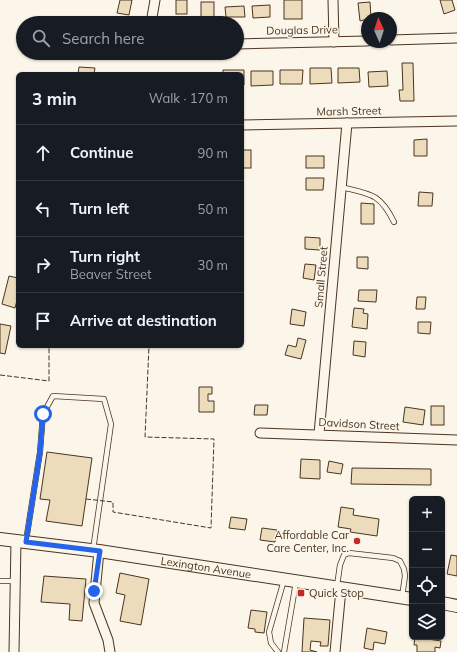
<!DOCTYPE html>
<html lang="en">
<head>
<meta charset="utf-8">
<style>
  body { margin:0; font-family:Mulish,sans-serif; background:#20242c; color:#f1f3f6 }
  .controls { position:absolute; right:12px; bottom:12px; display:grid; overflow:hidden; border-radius:6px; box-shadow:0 1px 3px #0004 }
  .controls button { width:36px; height:36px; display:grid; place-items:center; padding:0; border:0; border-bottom:1px solid #363941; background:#171b24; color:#f1f3f6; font:20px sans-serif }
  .compass { position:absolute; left:361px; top:12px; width:36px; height:36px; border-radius:50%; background:#171b24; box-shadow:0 1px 3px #0004; rotate:357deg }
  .stop { position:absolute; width:12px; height:12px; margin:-9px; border:3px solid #2563eb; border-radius:50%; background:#fff }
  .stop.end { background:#2563eb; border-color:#fff; box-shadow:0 1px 4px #0008 }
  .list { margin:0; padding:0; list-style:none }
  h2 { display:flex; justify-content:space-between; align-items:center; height:52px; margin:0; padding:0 16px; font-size:17px }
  h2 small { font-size:13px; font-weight:400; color:#9ea1a6 }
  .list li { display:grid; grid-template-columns:26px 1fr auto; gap:12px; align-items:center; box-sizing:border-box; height:56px; padding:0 16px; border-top:1px solid #363941 }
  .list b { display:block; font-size:15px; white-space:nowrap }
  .list p { margin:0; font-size:13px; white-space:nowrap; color:#9ea1a6 }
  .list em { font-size:13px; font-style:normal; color:#9ea1a6 }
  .icon { flex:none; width:22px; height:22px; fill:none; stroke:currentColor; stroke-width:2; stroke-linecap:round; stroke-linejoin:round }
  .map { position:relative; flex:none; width:457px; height:652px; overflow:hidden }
  .search { position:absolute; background:#171b24; box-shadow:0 1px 3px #0004; left:16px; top:16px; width:228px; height:44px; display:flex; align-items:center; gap:10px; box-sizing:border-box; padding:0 14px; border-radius:22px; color:#9ea1a6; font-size:15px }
  .panel { position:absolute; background:#171b24; box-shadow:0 1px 3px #0004; left:16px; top:72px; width:228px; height:276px; border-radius:6px }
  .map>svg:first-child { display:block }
</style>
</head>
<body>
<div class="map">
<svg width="457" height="652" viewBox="0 0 457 652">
  <rect width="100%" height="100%" fill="#fbf6e9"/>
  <g fill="#ecdcbc" stroke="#4a3520">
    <polygon points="120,0 132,0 129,15 117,13"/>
    <rect x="176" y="0" width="11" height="14"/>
    <rect x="284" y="0" width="18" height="19"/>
    <polygon points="440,0 452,0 455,10 444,14"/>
    <rect x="201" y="2" width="13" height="18"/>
    <polygon points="370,2 371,18 360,21 358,3"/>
    <polygon points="270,5 270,17 253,18 252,6"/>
    <polygon points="244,6 245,17 226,17 225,7"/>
    <polygon points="402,63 413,63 414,101 400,101 399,90 403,90"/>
    <polygon points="79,67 95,68 94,74 78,74"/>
    <polygon points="310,68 331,68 332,83 310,84"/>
    <polygon points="338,68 359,68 360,82 338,83"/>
    <polygon points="223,70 244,70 244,85 242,85 242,74 223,74"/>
    <polygon points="280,70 303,70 302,84 280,84"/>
    <polygon points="251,71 273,71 273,85 251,86"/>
    <polygon points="387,71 388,86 369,87 368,72"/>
    <polygon points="210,73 210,74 184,74"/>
    <polygon points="427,139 427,156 414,156 414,140"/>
    <rect x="242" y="150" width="9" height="18"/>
    <rect x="306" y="156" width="18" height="12"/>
    <polygon points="306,178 324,178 323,190 306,190"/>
    <polygon points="419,192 433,193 432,206 418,206"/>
    <polygon points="361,203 374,204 374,224 361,224"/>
    <polygon points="305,237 320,238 320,250 305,249"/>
    <polygon points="357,257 368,257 368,269 357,268"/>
    <polygon points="305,264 316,265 314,280 303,278"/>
    <polygon points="9,276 18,278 18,297 15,308 2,304"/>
    <polygon points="359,290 377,290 376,302 358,301"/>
    <polygon points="417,297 426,297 425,309 416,309"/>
    <polygon points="354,308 364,309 363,313 368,314 367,329 352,327"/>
    <polygon points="292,309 306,312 304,326 290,324"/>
    <polygon points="418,322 431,322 430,334 418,333"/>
    <polygon points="0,324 11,326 5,354 0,353"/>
    <polygon points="298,338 306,340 301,359 285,355 288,345 296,347"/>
    <polygon points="354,341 366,342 365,357 353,355"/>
    <polygon points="199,387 212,387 212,394 208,394 208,401 214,401 214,412 199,412"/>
    <polygon points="255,405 268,405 267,415 254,415"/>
    <rect x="431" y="406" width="13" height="19"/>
    <polygon points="405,407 425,410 423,425 403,422"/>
    <polygon points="47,452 92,458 82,526 46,521 50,500 40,499"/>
    <polygon points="301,459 320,460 320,479 300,478"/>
    <polygon points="329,461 343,464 341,474 327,472"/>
    <polygon points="352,468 431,469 431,485 351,484"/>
    <polygon points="341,507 354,509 353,515 379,519 377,536 350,532 351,529 338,527"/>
    <polygon points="231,517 247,519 245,530 229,528"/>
    <polygon points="262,528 277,530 275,542 260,540"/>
    <polygon points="451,555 457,556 457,576 447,574"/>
    <polygon points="120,573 149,579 141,625 120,621 125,595 116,593"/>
    <polygon points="44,576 86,579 82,621 69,620 70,604 41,602"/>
    <polygon points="251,610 267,612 264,633 255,632 255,629 248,628"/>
    <polygon points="304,618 330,620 328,646 320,646 321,642 311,641 310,650 317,652 302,652"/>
    <polygon points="367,628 387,632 385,644 374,642 373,650 364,648"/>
    <polygon points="415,637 441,641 440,648 435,647 435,652 417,652 417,645 414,645"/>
  </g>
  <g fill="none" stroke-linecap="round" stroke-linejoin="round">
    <g stroke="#4a3520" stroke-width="6">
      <g id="service">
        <path d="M341 187C370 194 380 193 394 222"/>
        <polyline points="26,541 40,452 43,414 53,396 104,399 111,424 93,550"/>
        <polyline points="0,581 15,581"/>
        <polyline points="337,586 340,565 344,555 349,553 393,558 400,561 404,569 405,576 402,597"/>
        <polyline points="278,652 271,643 269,632 284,580"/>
        <polyline points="284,652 296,582"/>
      </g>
    </g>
    <g stroke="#4a3520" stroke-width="11">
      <g id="minor">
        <polyline points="333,0 334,42"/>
        <polyline points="151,23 155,0"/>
        <polyline points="391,40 457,38"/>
        <polyline points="237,44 367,41"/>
        <polyline points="242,125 457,121"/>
        <polyline points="260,433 457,440"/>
        <polyline points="319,434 347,123"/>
        <polyline points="99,551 94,603 108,640 110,652"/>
        <polyline points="14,652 16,541"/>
        <polyline points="335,652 341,589"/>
      </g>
    </g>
    <g stroke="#4a3520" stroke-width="14">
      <g id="secondary">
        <path id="s1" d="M0 539 99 551 412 599"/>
        <polyline points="442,603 457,606"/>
      </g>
    </g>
    <use href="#service" stroke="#fbf6e9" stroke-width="4.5"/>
    <use href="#minor" stroke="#fbf6e9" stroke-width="9"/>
    <use href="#secondary" stroke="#fbf6e9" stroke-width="12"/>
    <g stroke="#4a3520" stroke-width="1" stroke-dasharray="5 2" stroke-linecap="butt">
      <polyline points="0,375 49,381 49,346"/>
      <polyline points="86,499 113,502 113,512 211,528 214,439 145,437 149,346"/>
    </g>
  </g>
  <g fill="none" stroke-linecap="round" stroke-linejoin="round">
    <polyline stroke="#2563eb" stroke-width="5" points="43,414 40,452 26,542 100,551 94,591"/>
  </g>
  <g fill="#c62828" stroke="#fbf6e9" stroke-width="1.5">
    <circle cx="357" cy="541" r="4"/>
    <rect x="297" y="589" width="8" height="8" rx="2"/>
  </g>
  <g text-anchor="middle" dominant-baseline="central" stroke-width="3" stroke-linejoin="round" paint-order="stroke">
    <g font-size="11" fill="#4a3520" stroke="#fbf6e9">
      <text transform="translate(302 30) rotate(-1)">Douglas Drive</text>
      <text transform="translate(349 111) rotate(-1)">Marsh Street</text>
      <text transform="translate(321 277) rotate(-85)">Small Street</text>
      <text transform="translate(359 424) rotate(3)">Davidson Street</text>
      <text stroke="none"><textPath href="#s1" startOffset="208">Lexington Avenue</textPath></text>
    </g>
    <g font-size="11" fill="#4a3520" stroke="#fbf6e9" text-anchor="end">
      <text x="349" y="535">Affordable Car<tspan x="349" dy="13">Care Center, Inc.</tspan></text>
      <text x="309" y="593" text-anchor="start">Quick Stop</text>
    </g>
  </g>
</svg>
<div class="controls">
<button>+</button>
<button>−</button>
<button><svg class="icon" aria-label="locate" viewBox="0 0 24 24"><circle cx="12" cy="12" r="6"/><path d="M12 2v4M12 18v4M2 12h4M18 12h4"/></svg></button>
<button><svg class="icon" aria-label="layers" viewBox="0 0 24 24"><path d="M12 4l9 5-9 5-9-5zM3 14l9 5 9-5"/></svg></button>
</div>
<svg class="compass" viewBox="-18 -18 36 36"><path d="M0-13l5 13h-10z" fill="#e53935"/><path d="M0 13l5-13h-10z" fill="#9ea1a6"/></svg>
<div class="stop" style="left:43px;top:414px"></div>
<div class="stop end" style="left:94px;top:591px"></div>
<div class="search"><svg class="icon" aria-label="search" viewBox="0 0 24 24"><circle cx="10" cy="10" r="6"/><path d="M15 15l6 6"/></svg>Search here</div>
<section class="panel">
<h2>3 min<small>Walk · 170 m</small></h2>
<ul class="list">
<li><svg class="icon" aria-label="ahead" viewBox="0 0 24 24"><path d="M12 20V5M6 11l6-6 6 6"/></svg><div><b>Continue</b></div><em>90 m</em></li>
<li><svg class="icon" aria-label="left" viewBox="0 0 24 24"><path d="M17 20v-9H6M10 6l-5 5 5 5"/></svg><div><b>Turn left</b></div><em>50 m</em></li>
<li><svg class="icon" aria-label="right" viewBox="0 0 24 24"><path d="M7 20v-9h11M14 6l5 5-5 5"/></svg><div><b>Turn right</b><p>Beaver Street</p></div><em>30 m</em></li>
<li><svg class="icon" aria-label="arrive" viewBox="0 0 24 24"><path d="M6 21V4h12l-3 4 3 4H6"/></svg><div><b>Arrive at destination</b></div></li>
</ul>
</section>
</div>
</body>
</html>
